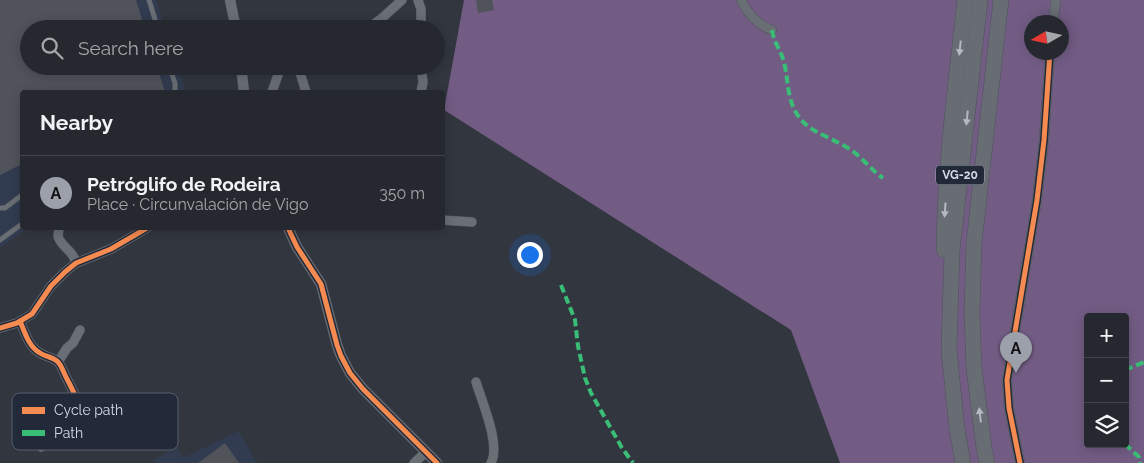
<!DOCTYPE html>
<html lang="en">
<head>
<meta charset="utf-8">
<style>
  body { margin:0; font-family:Raleway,sans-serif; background:#32343b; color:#f1f3f6 }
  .controls { position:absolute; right:15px; bottom:15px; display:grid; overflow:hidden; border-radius:5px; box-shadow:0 2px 12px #0003 }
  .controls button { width:45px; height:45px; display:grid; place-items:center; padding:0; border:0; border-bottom:1px solid #42444b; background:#26282f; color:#f1f3f6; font:25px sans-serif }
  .compass { position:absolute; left:1024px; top:15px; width:45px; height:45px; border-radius:50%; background:#26282f; box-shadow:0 2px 12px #0003; rotate:261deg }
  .you { position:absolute; left:529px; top:254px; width:18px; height:18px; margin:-12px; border:4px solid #fff; border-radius:50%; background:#1a73e8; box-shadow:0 0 0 8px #1a73e833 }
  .badge { display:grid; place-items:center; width:32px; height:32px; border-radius:50%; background:#9ba0aa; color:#111; font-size:16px; font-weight:700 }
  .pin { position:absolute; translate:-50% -41px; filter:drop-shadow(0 1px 2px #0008) }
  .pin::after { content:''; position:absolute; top:26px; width:18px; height:15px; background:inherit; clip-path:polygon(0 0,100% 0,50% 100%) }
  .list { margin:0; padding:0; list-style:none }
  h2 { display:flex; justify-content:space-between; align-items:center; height:65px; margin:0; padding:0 20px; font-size:21px }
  h2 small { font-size:16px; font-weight:400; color:#a4a6aa }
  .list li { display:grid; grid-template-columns:32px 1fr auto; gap:15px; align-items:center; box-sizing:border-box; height:75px; padding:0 20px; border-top:1px solid #42444b }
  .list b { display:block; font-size:19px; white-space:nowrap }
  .list p { margin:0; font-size:16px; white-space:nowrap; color:#a4a6aa }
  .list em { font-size:16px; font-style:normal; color:#a4a6aa }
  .icon { flex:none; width:28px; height:28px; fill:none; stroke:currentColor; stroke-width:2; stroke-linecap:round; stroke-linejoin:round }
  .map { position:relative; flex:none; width:1144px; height:463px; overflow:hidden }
  .search { position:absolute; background:#26282f; box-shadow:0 2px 12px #0003; left:20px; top:20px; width:425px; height:55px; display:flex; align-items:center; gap:12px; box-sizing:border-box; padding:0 18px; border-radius:28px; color:#a4a6aa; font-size:19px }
  .panel { position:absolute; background:#26282f; box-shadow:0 2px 12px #0003; left:20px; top:90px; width:425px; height:140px; border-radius:5px }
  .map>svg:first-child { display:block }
</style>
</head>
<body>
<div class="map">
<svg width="1144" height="463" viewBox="0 0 1144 463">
  <rect width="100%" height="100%" fill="#32363f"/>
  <g fill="#323c51">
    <polygon points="0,0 156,0 165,29 29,29 29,66 178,66 186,92 22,92 22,228 28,228 0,248"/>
    <polygon points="239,431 257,463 155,463 153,460 176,447 183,458"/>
  </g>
  <path fill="#725c84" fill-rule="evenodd" d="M464 0H1144V463H840L791 330 444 110ZM1032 22H1062V52H1032ZM1088 317H1125V444H1088Z"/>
  <g fill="#51535b">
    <polygon points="0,0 136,0 145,29 29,29 29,66 157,66 165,92 22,92 22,164 0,175"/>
    <polygon points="476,0 492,0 494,10 478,13"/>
    <polygon points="225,443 239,463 198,463"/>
  </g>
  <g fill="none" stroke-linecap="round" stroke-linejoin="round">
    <g stroke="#50545c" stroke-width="5.5">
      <g id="service">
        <polyline points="149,0 158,29"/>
        <polyline points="169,66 175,83 175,92"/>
        <polyline points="0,208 5,208 22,195"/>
        <polyline points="0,240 22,224"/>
      </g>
    </g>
    <g stroke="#50545c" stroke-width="10">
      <g id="minor">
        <polyline points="418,0 421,9 421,29"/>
        <path d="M741 0C748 14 758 25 772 30"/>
        <polyline points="1053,22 1056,0"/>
        <polyline points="367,29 381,19 402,0"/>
        <polyline points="298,66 306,92"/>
        <polyline points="272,92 279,72 285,66"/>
        <polyline points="421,92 423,82 421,66"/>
        <polyline points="442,220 472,222"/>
        <path d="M59 228C59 229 58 235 58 236 60 246 74 251 76 263"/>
        <path d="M20 321C25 333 29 347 40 353 46 357 53 357 58 362 62 366 64 374 67 379 79 401 84 421 102 439"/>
        <polyline points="0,328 17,323 32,314 51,286 65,272 76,263 111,249 147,228"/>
        <polyline points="58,362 67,348 73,343 80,330"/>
        <path d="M476 382C482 402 501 445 491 463"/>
        <polyline points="41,447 61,426 81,410"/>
        <polyline points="414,463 426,452"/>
        <polyline points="1020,463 1009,408 1007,380 1037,200 1044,140 1050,52"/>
      </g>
    </g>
    <g stroke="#50545c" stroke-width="11">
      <g id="tertiary">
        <polyline points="230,0 236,29"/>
        <polyline points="241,66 244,92"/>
        <polyline points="288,228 297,247 321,284 337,345 341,356 350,373 363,389 437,463"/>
      </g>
    </g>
    <g stroke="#50545c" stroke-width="16">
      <g id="motorway">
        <path d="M944 250C945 166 956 83 965 0"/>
        <polyline points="963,463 957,429 949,351 952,251 980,0"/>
        <polyline points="987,463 984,448 974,368 972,312 974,243 1001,0"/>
      </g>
    </g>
    <use href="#service" stroke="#696f75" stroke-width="4.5"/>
    <use href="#minor" stroke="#696f75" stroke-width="9"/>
    <use href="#tertiary" stroke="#696f75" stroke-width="10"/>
    <use href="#motorway" stroke="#686c73" stroke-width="15"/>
    <g stroke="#3abd76" stroke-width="4" stroke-dasharray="8 4" stroke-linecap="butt">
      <path d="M772 30C774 43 781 51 784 62 787 74 787 85 790 97 798 132 826 133 851 150 863 158 871 170 883 178"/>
      <polyline points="561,285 575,320 578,346 585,378 591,393 622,448 633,463"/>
      <polyline points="1125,370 1144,362"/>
      <polyline points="1125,444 1139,457 1140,463"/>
    </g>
    <g stroke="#222a3a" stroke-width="8">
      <g id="cycleway">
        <polyline points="288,228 297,247 321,284 337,345 341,356 350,373 363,389 437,463"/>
        <path d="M20 321C25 333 29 347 40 353 46 357 53 357 58 362 62 366 64 374 67 379 79 401 84 421 102 439"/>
        <polyline points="0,328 17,323 32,314 51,286 65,272 76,263 111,249 147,228"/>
        <polyline points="1020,463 1009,408 1007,380 1037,200 1044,140 1050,52"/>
      </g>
    </g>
    <use href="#cycleway" stroke="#f68b52" stroke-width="5"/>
  </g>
  <defs><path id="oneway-solid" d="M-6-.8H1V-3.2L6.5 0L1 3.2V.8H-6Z" transform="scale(1.25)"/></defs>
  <g fill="#b4b8c2">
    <use href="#oneway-solid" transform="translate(960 48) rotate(96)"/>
    <use href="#oneway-solid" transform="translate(967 118) rotate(96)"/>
    <use href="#oneway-solid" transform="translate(945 210) rotate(94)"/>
    <use href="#oneway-solid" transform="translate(980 415) rotate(-97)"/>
  </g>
  <g text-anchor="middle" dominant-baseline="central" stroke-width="4.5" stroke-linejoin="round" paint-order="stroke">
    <rect fill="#222a3a" stroke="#9fa4b1" stroke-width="1" x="936" y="165.5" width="48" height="19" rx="4"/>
    <g font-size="12" font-weight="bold" fill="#d4d9e4">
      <text x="960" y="175">VG-20</text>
    </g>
  </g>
  <rect x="12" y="393" width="166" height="57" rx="8" fill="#222a3a" stroke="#575f6d" stroke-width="1"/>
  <rect x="22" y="407" width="23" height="7" fill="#f68b52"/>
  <rect x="22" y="430" width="23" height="6" fill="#3abd76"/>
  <g font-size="14" fill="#d4d9e4">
    <text x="54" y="415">Cycle path</text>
    <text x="54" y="438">Path</text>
  </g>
</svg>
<div class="controls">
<button>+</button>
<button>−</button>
<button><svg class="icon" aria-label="layers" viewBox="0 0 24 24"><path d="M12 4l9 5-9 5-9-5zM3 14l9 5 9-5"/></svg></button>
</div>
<svg class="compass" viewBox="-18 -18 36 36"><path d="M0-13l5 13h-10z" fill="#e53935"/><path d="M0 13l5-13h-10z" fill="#a4a6aa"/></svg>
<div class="you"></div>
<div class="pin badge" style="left:1016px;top:373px">A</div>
<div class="search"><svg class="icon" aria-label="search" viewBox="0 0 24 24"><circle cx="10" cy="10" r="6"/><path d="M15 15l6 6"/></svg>Search here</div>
<section class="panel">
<h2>Nearby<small></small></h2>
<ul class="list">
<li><span class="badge">A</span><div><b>Petróglifo de Rodeira</b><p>Place · Circunvalación de Vigo</p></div><em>350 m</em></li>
</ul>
</section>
</div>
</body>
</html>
